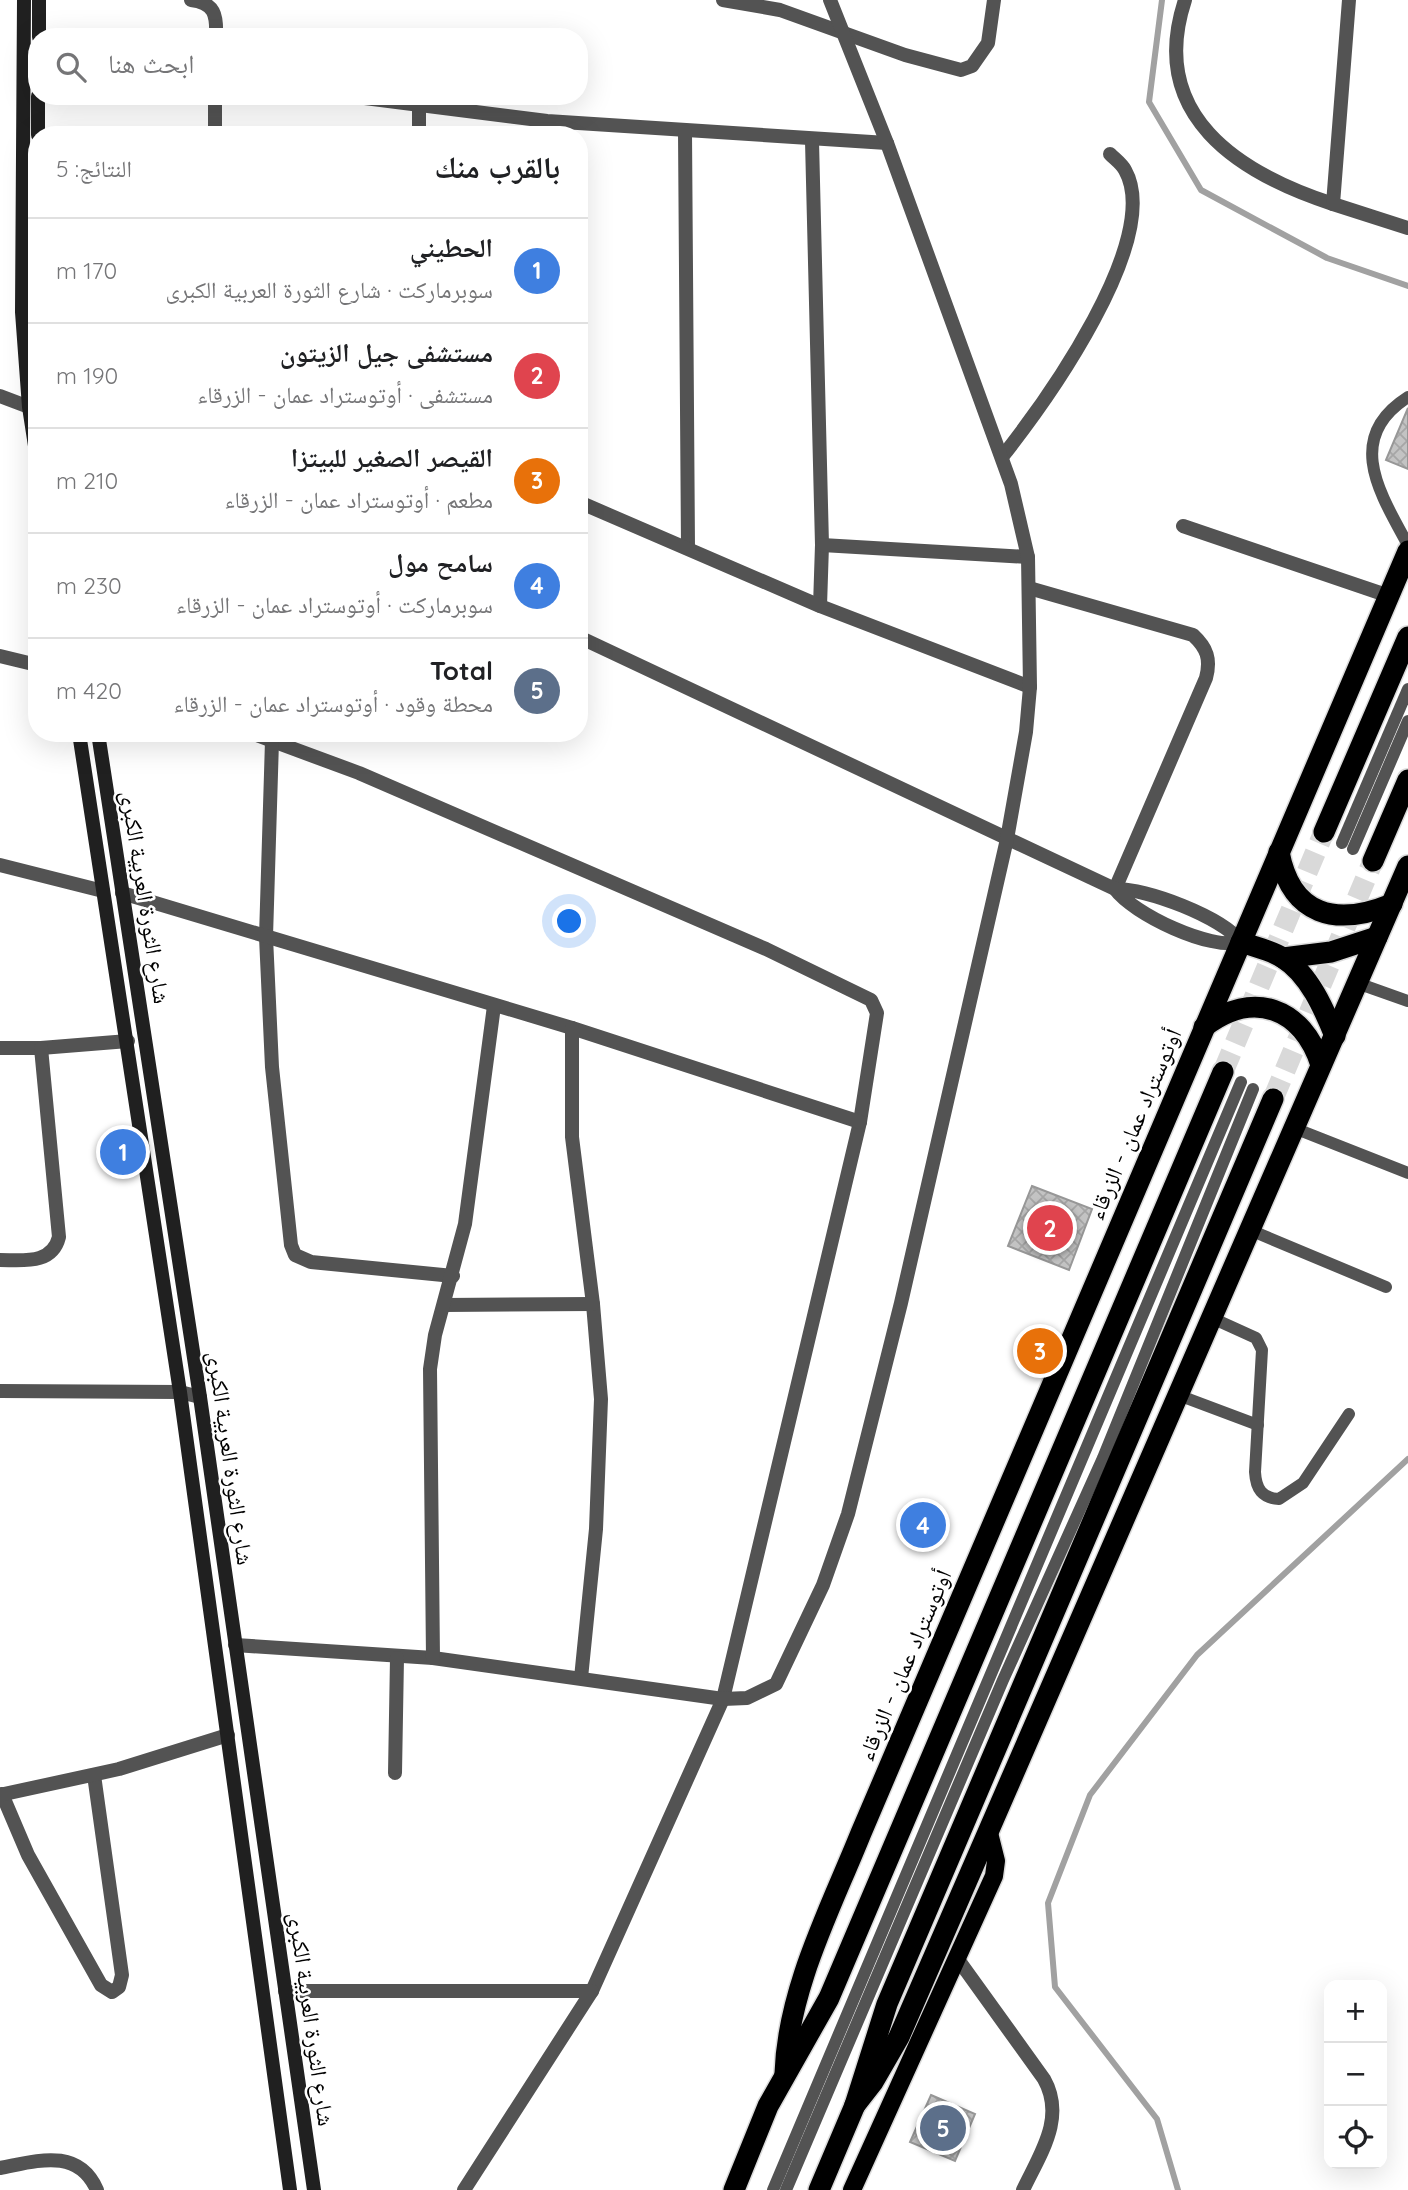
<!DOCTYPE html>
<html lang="ar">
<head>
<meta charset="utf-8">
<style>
  body { margin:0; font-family:Quicksand,"Noto Naskh Arabic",sans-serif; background:#f6f6f6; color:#202124; direction:rtl }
  .controls { position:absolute; right:21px; bottom:21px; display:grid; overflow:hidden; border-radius:14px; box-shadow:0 7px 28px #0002 }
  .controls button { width:63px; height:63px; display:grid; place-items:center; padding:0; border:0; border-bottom:2px solid #e0e0e0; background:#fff; color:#202124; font:35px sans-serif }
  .you { position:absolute; left:570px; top:922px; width:24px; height:24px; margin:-18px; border:5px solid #fff; border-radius:50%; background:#1a73e8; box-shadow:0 0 0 10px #1a73e833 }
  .badge { display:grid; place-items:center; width:46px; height:46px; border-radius:50%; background:#7c3aed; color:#fff; font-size:23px; font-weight:700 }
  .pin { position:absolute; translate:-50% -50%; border:4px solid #fff; box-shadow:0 2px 7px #0006 }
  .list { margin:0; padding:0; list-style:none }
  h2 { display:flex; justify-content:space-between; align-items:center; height:91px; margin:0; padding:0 28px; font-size:30px }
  h2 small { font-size:23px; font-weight:400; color:#757577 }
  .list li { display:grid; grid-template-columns:46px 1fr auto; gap:21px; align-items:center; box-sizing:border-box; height:105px; padding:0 28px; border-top:2px solid #e0e0e0 }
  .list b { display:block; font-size:26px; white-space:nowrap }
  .list p { margin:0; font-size:23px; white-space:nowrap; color:#757577 }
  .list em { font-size:23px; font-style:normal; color:#757577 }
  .icon { flex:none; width:38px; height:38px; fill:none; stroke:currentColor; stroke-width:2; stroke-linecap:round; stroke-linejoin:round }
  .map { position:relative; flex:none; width:1408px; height:2190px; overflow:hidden; direction:ltr }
  .search { position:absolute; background:#fff; box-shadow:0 7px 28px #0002; left:28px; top:28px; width:560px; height:77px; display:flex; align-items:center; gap:18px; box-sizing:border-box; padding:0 24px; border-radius:28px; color:#757577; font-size:26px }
  .panel { position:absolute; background:#fff; box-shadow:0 7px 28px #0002; left:28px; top:126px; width:560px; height:616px; border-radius:28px; direction:rtl }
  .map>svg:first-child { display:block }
</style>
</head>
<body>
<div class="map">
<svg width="1408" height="2190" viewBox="0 0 1408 2190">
  <defs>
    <pattern id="building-cross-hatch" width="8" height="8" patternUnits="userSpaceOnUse" patternTransform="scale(1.75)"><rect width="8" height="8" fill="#c3c3c3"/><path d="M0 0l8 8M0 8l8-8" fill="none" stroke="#a6a6a6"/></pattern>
  </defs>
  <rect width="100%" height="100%" fill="#fff"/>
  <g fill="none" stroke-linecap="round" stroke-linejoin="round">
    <g stroke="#a1a1a1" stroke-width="6">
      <polyline points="1162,0 1149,102 1201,190 1327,258 1408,286"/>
      <polyline points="1178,2190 1157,2119 1055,1987 1048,1903 1090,1795 1197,1655 1408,1459"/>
    </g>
  </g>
  <g fill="url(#building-cross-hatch)" stroke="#979797" stroke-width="2">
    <polygon points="1408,408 1408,469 1386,460"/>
    <polygon points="1032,1186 1092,1209 1069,1270 1008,1246"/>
    <polygon points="931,2095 975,2114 955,2161 910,2142"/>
  </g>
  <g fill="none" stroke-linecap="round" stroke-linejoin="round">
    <g stroke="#d9d9d9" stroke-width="21" stroke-dasharray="21 10" stroke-linecap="butt">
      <polyline points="1223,1072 1324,832"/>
      <polyline points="1273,1099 1373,861"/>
    </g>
    <g stroke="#dbdbdb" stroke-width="21">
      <polyline id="primary" points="852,2190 994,1876 996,1861 989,1833"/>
    </g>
    <g stroke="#dbdbdb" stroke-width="24">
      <g id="highway">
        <polyline points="1324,832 1408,637"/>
        <path d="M1279 852C1291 916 1336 927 1392 904"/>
        <polyline points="1373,861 1408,780"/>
        <path d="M1241 942C1254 947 1271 950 1283 958 1309 974 1324 1009 1335 1036"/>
        <polyline points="1283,958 1331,952 1377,937"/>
        <path d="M1204 1027C1253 989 1303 1008 1321 1065"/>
        <path d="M785 2073C788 1989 830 1910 861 1833L1408 551"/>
        <polyline points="855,2105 873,2082 899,2037 1408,866"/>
        <polyline points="734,2190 768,2106 829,1998 1223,1072"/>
        <polyline points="819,2190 855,2105 887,2004 1273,1099"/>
      </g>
    </g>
    <g stroke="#535353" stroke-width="12">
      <path d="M1408 397C1343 438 1381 495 1408 545"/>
      <polyline points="1342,843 1408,689"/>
      <polyline points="1353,849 1408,721"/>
      <polyline points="1357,983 1408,1001"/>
      <polyline points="1294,1128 1408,1173"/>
      <polyline points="1250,1230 1386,1287"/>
      <path d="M1212 1318 1256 1338 1262 1350 1255 1472C1256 1489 1262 1498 1279 1499L1303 1483 1349 1414"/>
      <polyline points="1178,1395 1258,1425"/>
      <polyline points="773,2190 1241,1082"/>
      <polyline points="786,2190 1003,1680 1103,1458 1253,1089"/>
    </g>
    <g stroke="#535353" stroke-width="14">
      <path d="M191 0C215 3 217 15 216 37"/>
      <polyline points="723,0 780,10 905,55 961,70 972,66 988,43 994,0"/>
      <path d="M1185 0C1147 115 1238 173 1333 204"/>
      <polyline points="1349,0 1333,204 1408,228"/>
      <polyline points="349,96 547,121 887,143"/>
      <polyline points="419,104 419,135"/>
      <polyline points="685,132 688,548"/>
      <polyline points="215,135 215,96"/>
      <polyline points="812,141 822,545 820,606"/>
      <polyline points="0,396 29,407"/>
      <path d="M1002 457C1044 404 1164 239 1125 170 1122 164 1115 159 1110 154"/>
      <polyline points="579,502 820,606 1030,687"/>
      <polyline points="1183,526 1389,596"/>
      <polyline points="822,545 1028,557"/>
      <path d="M1029 588 1193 635C1207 648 1211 659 1206 678L1115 889"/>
      <path d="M579 637 1115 889C1146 888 1222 917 1241 942 1211 951 1133 914 1115 889"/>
      <polyline points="0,656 37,665"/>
      <polyline points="251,733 359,773 766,949 871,1000 877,1013 860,1122 723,1699 592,1991 464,2190"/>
      <polyline points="272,741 266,937 272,1067 291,1245 295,1255 311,1262 453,1276"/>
      <polyline points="0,865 103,891"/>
      <polyline points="122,893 572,1028 860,1122"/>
      <polyline points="572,1028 572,1137 593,1304 601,1399 596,1529 581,1678"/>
      <polyline points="0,1048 41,1048 128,1041"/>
      <path d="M0 1260C23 1260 52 1265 59 1237L41 1048"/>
      <polyline points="444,1305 593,1304"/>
      <polyline points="0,1391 180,1392 200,1397"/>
      <polyline points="235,1645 433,1658 723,1699 747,1698 776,1684 823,1585 848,1514 901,1303 1007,839 1026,732 1030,687 1028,557 1011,484 887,143 830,0"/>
      <polyline points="433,1658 430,1369 435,1335 465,1224 494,1006"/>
      <polyline points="395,1773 397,1658"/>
      <polyline points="2,1794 28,1855 101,1985 112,1992 119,1987 122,1975 94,1775"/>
      <polyline points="0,1795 119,1769 228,1735"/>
      <path d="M957 1958 1044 2079C1066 2118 1040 2154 1023 2190"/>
      <polyline points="285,1991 592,1991"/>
      <path d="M0 2168C37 2161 78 2147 97 2190"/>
    </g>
    <g stroke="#202020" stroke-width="14">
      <polyline points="24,0 22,312 29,407 37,459"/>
      <polyline points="39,37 39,0"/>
      <polyline points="38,135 38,96"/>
      <polyline points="79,733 180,1392 290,2190"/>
      <polyline points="98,733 200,1397 314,2190"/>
    </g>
    <use href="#primary" stroke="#000" stroke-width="18"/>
    <use href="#highway" stroke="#000" stroke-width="21"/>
  </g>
  <g text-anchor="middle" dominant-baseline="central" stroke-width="5" stroke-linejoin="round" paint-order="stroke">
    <g font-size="23" fill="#000" stroke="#fff">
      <text transform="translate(146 897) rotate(81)">شارع الثورة العربية الكبرى</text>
      <text transform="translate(1134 1124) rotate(-67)">أوتوستراد عمان - الزرقاء</text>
      <text transform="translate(231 1458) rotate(82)">شارع الثورة العربية الكبرى</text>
      <text transform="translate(904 1665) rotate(-67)">أوتوستراد عمان - الزرقاء</text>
      <text transform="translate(312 2019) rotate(82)">شارع الثورة العربية الكبرى</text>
    </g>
  </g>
</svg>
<div class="controls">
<button>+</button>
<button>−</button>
<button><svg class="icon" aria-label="locate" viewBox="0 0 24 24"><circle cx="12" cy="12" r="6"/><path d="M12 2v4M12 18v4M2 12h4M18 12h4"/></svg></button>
</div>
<div class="you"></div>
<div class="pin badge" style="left:123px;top:1152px;background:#3f7fe0">1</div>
<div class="pin badge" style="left:1050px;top:1228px;background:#e0444e">2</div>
<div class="pin badge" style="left:1040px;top:1351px;background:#e8710a">3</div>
<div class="pin badge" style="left:923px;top:1525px;background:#3f7fe0">4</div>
<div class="pin badge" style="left:943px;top:2128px;background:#5c6f8a">5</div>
<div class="search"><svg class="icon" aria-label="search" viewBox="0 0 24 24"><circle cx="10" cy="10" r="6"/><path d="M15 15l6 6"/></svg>ابحث هنا</div>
<section class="panel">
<h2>بالقرب منك<small>النتائج: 5</small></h2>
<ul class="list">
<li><span class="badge" style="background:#3f7fe0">1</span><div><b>الحطيني</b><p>سوبرماركت · شارع الثورة العربية الكبرى</p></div><em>170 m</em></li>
<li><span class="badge" style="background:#e0444e">2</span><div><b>مستشفى جيل الزيتون</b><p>مستشفى · أوتوستراد عمان - الزرقاء</p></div><em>190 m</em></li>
<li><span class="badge" style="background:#e8710a">3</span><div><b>القيصر الصغير للبيتزا</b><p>مطعم · أوتوستراد عمان - الزرقاء</p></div><em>210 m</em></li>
<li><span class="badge" style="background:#3f7fe0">4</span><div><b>سامح مول</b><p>سوبرماركت · أوتوستراد عمان - الزرقاء</p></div><em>230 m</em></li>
<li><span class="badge" style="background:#5c6f8a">5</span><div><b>Total</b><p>محطة وقود · أوتوستراد عمان - الزرقاء</p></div><em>420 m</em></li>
</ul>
</section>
</div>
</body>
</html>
